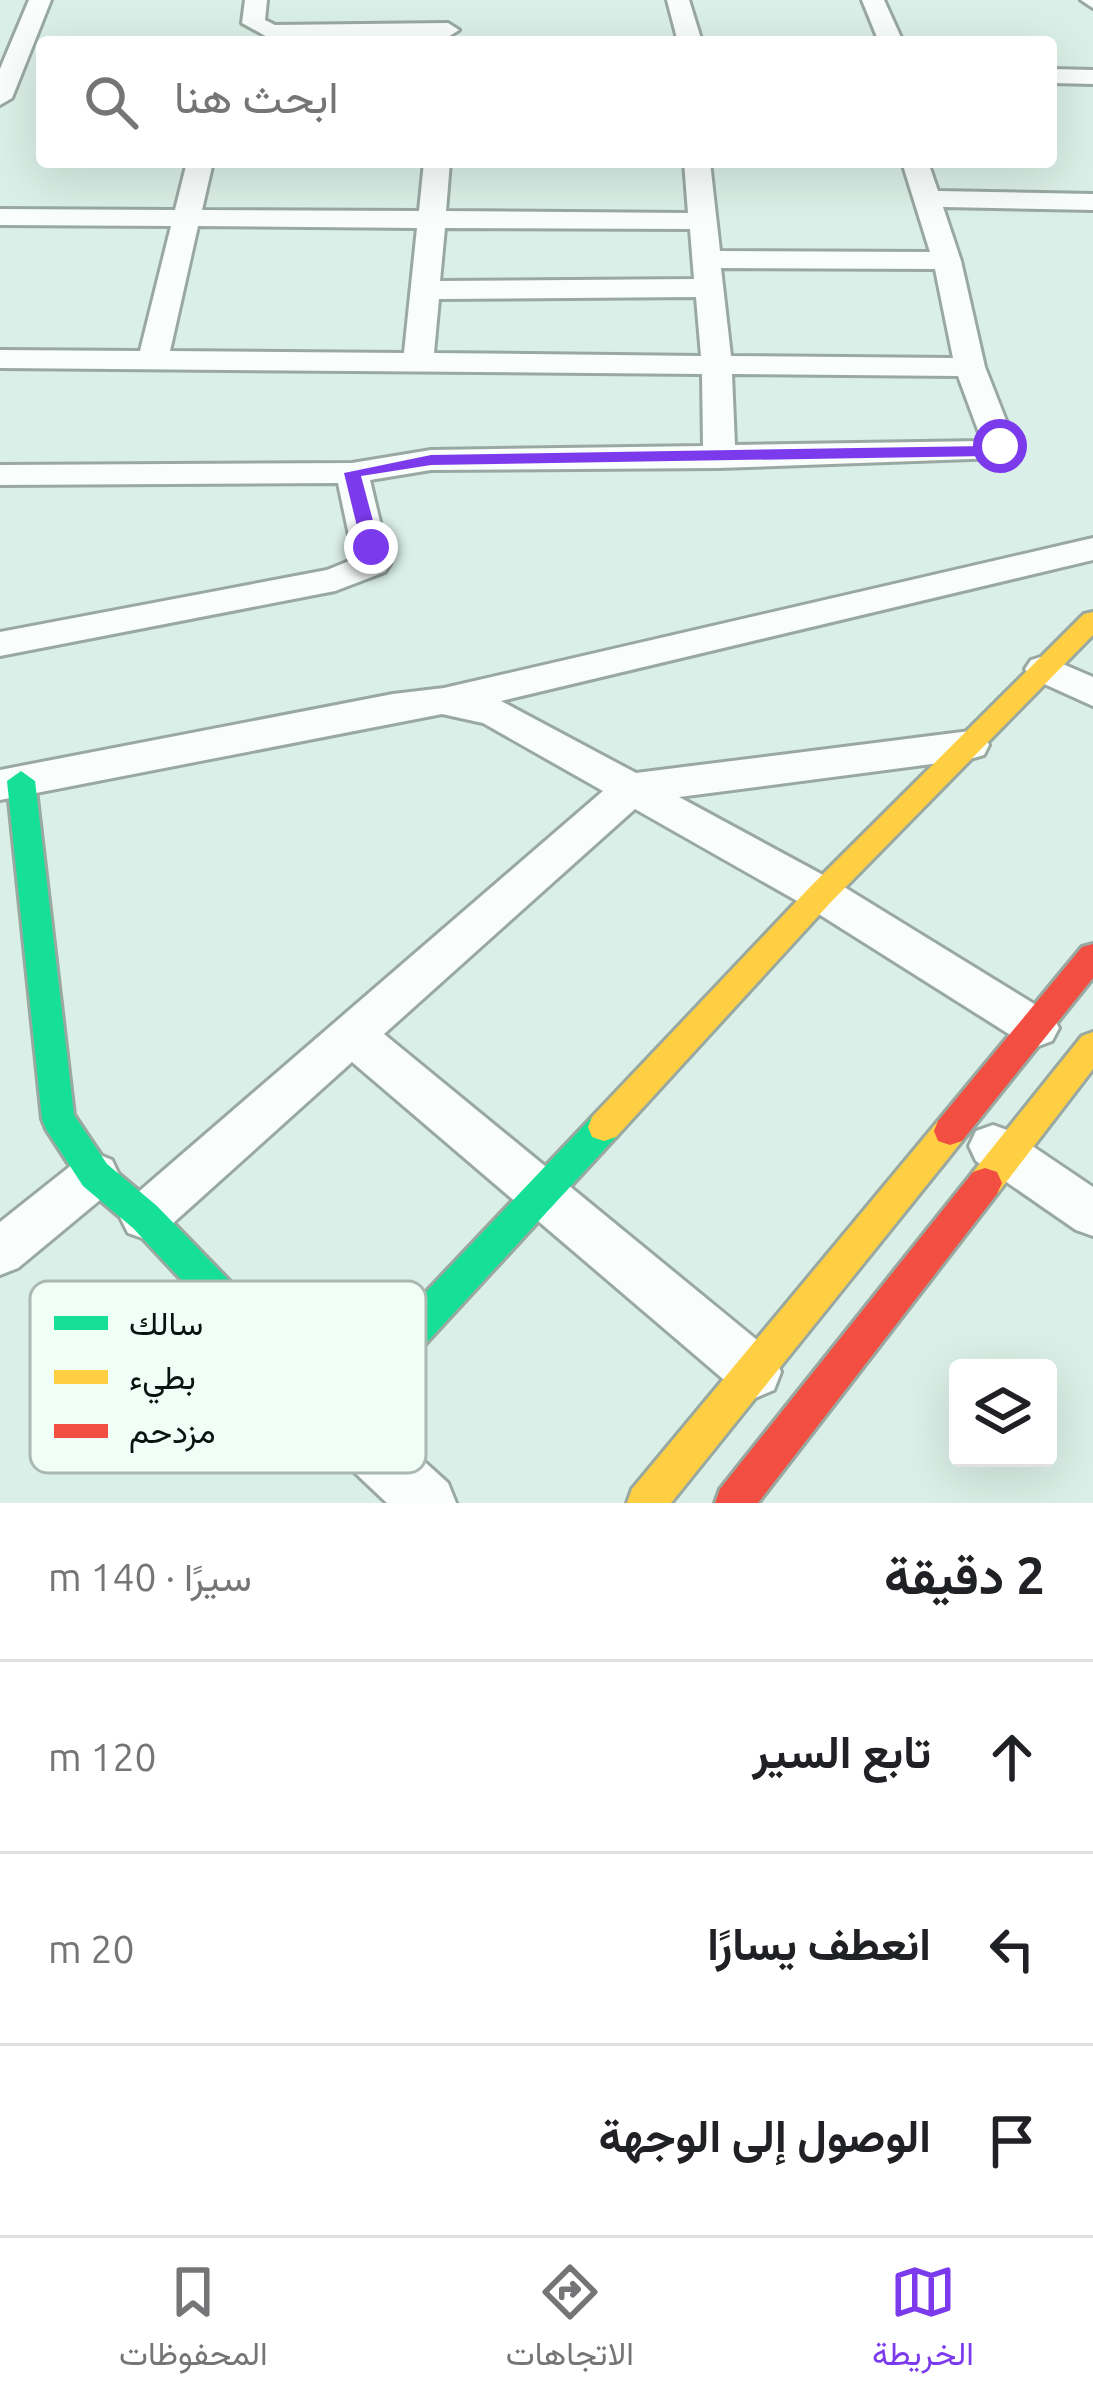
<!DOCTYPE html>
<html lang="ar">
<head>
<meta charset="utf-8">
<style>
  body { margin:0; font-family:Ubuntu,Vazirmatn,sans-serif; background:#f2f2f2; color:#202124; direction:rtl }
  .controls { position:absolute; right:36px; bottom:36px; display:grid; overflow:hidden; border-radius:12px; box-shadow:0 12px 48px #0002 }
  .controls button { width:108px; height:108px; display:grid; place-items:center; padding:0; border:0; border-bottom:3px solid #e0e0e0; background:#fff; color:#202124; font:60px sans-serif }
  .stop { position:absolute; width:36px; height:36px; margin:-27px; border:9px solid #7c3aed; border-radius:50%; background:#fff }
  .stop.end { background:#7c3aed; border-color:#fff; box-shadow:0 3px 12px #0008 }
  .list { margin:0; padding:0; list-style:none }
  h2 { display:flex; justify-content:space-between; align-items:center; height:156px; margin:0; padding:0 48px; font-size:51px }
  h2 small { font-size:39px; font-weight:400; color:#757577 }
  .list li { display:grid; grid-template-columns:78px 1fr auto; gap:36px; align-items:center; box-sizing:border-box; height:192px; padding:0 48px; border-top:3px solid #e0e0e0 }
  .list b { display:block; font-size:45px; white-space:nowrap }
  .list em { font-size:39px; font-style:normal; color:#757577 }
  .icon { flex:none; width:66px; height:66px; fill:none; stroke:currentColor; stroke-width:2; stroke-linecap:round; stroke-linejoin:round }
  .map { position:relative; flex:none; width:1093px; height:1503px; overflow:hidden; direction:ltr }
  .search { position:absolute; background:#fff; box-shadow:0 12px 48px #0002; left:36px; right:36px; top:36px; height:132px; display:flex; align-items:center; gap:30px; box-sizing:border-box; padding:0 42px; border-radius:12px; color:#757577; font-size:45px }
  .sheet { height:732px; background:#fff }
  nav { display:flex; justify-content:space-around; align-items:center; box-sizing:border-box; height:168px; border-top:3px solid #e0e0e0; background:#fff; font-size:33px; color:#757577 }
  nav a { display:grid; justify-items:center; gap:6px }
  nav .on { color:#7c3aed }
  .map>svg:first-child { display:block }
</style>
</head>
<body>
<div class="map">
<svg width="1093" height="1503" viewBox="0 0 1093 1503">
  <rect width="100%" height="100%" fill="#daefe7"/>
  <g fill="none" stroke-linecap="round" stroke-linejoin="round">
    <g stroke="#99a9a2" stroke-width="6">
      <g id="street">
        <polygon points="29,0 51,0 12,98 0,105 0,69"/>
        <polygon points="245,0 267,0 265,20 275,25 448,23 459,30 448,37 271,39 242,23"/>
        <polygon points="667,0 689,0 702,42 678,42"/>
        <polygon points="862,0 884,0 903,42 879,42"/>
        <polygon points="1081,0 1093,0 1093,8"/>
        <polygon points="1051,69 1093,70 1093,84 1051,83"/>
        <path d="M187 162H213L202 210 419 211 424 162H450L446 211 688 213 684 162H710L720 251 930 252 902 162H928L938 191 1093 194V210L943 207 961 261 985 367 1016 446 999 458 719 468 431 470 370 480 390 564 385 572 335 591 0 656V632L327 570 354 559 338 483 0 485V465L352 463 431 450 703 446 702 374 0 368V350L140 351 171 226 0 225V209L175 210ZM198 226 417 228 404 353 170 351ZM445 228 690 229 694 279 440 281ZM721 268 935 269 953 358 731 356ZM696 297 701 356 434 353 439 299ZM732 374 958 376 982 441 735 445Z"/>
        <polygon points="1093,538 1093,560 501,701 636,773 970,731 984,735 989,745 984,755 970,759 679,797 836,882 1052,1015 1059,1028 1052,1041 1036,1047 1020,1041 806,906 635,809 384,1034 774,1354 781,1372 774,1390 755,1398 736,1390 352,1062 162,1233 145,1239 128,1233 120,1217 128,1201 603,791 483,723 442,714 0,800 0,770 393,694 444,688"/>
        <polygon points="1044,656 1093,677 1093,706 1031,678 1025,669 1031,660"/>
        <polygon points="993,1125 1010,1131 1093,1187 1093,1236 1076,1230 976,1161 969,1146 976,1131"/>
        <polygon points="95,1153 112,1160 119,1175 112,1190 18,1268 0,1275 0,1222 78,1160"/>
        <polygon points="334,1389 353,1397 448,1483 456,1503 387,1503 315,1435 307,1416 315,1397"/>
      </g>
    </g>
    <g stroke="#99a9a2" stroke-width="6">
      <polygon id="fast" points="21,771 35,781 74,1115 107,1164 157,1206 334,1389 592,1117 604,1113 616,1117 620,1127 616,1137 347,1429 334,1434 321,1429 133,1228 83,1186 46,1129 42,1119 7,781"/>
    </g>
    <g stroke="#99a9a2" stroke-width="6">
      <g id="slow">
        <polygon points="1093,612 1093,635 831,902 616,1137 604,1141 592,1137 588,1127 592,1117 811,886 1084,614"/>
        <polygon points="1093,1032 1093,1069 997,1194 985,1198 973,1194 968,1183 973,1172 1082,1036"/>
        <polygon points="950,1117 962,1121 966,1131 962,1141 671,1503 627,1503 632,1489 938,1121"/>
      </g>
    </g>
    <g stroke="#99a9a2" stroke-width="6">
      <g id="jam">
        <polygon points="1093,944 1093,978 962,1141 950,1145 938,1141 934,1131 938,1121 1082,947"/>
        <polygon points="985,1168 997,1172 1002,1183 997,1194 758,1503 715,1503 720,1489 973,1172"/>
      </g>
    </g>
    <use href="#street" fill="#f9fdfb" fill-rule="evenodd"/>
    <use href="#fast" fill="#16e098" fill-rule="evenodd"/>
    <use href="#slow" fill="#ffcf43" fill-rule="evenodd"/>
    <use href="#jam" fill="#f24e42" fill-rule="evenodd"/>
  </g>
  <polygon fill="#7c3aed" points="1000,441 1006,442 1006,449 988,456 431,465 361,476 380,547 371,552 362,547 344,473 431,455 985,446"/>
  <rect x="30" y="1281" width="396" height="192" rx="18" fill="#f0fef8" stroke="#aab8b2" stroke-width="3"/>
  <rect x="54" y="1316" width="54" height="14" fill="#16e098"/>
  <rect x="54" y="1370" width="54" height="14" fill="#ffcf43"/>
  <rect x="54" y="1424" width="54" height="14" fill="#f24e42"/>
  <g font-size="33" fill="#071510">
    <text x="129" y="1335">سالك</text>
    <text x="129" y="1389">بطيء</text>
    <text x="129" y="1443">مزدحم</text>
  </g>
</svg>
<div class="controls">
<button><svg class="icon" aria-label="layers" viewBox="0 0 24 24"><path d="M12 4l9 5-9 5-9-5zM3 14l9 5 9-5"/></svg></button>
</div>
<div class="stop" style="left:1000px;top:446px"></div>
<div class="stop end" style="left:371px;top:547px"></div>
<div class="search"><svg class="icon" aria-label="search" viewBox="0 0 24 24"><circle cx="10" cy="10" r="6"/><path d="M15 15l6 6"/></svg>ابحث هنا</div>
</div>
<section class="sheet">
<h2>2 دقيقة<small>سيرًا · 140 m</small></h2>
<ul class="list">
<li><svg class="icon" aria-label="ahead" viewBox="0 0 24 24"><path d="M12 20V5M6 11l6-6 6 6"/></svg><div><b>تابع السير</b></div><em>120 m</em></li>
<li><svg class="icon" aria-label="left" viewBox="0 0 24 24"><path d="M17 20v-9H6M10 6l-5 5 5 5"/></svg><div><b>انعطف يسارًا</b></div><em>20 m</em></li>
<li><svg class="icon" aria-label="arrive" viewBox="0 0 24 24"><path d="M6 21V4h12l-3 4 3 4H6"/></svg><div><b>الوصول إلى الوجهة</b></div></li>
</ul>
</section>
<nav>
<a class="on"><svg class="icon" aria-label="map" viewBox="0 0 24 24"><path d="M3 6l6-2 6 2 6-2v14l-6 2-6-2-6 2zM9 4v14M15 6v14"/></svg>الخريطة</a>
<a><svg class="icon" aria-label="directions" viewBox="0 0 24 24"><path d="M12 3l9 9-9 9-9-9zM9 14v-3h6M13 9l2 2-2 2"/></svg>الاتجاهات</a>
<a><svg class="icon" aria-label="saved" viewBox="0 0 24 24"><path d="M7 4h10v16l-5-4-5 4z"/></svg>المحفوظات</a>
</nav>
</body>
</html>
